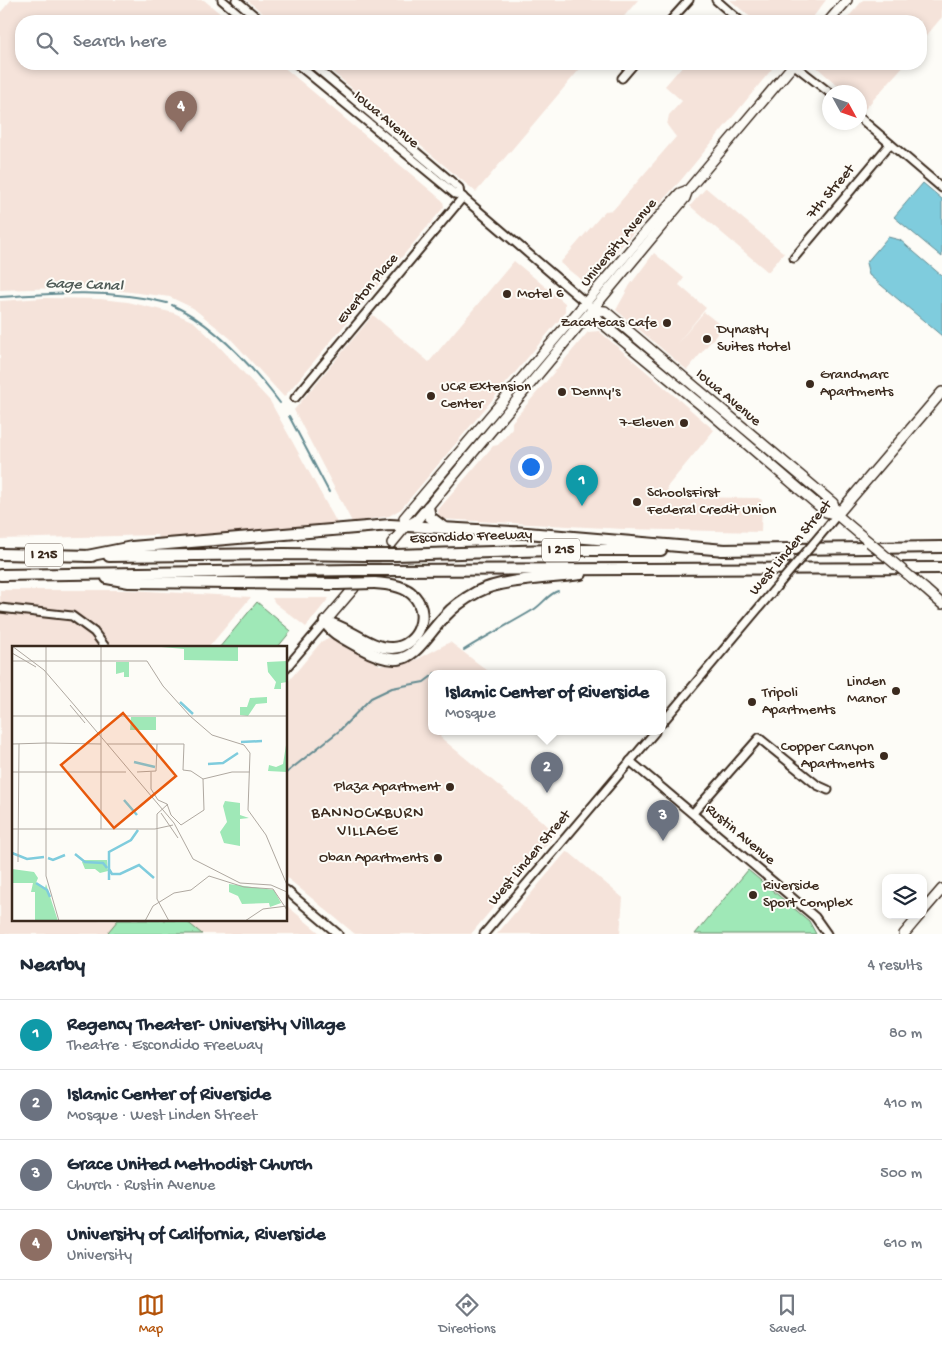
<!DOCTYPE html>
<html lang="en">
<head>
<meta charset="utf-8">
<style>
  body { margin:0; font-family:"Gochi Hand",sans-serif; background:#f2f2f3; color:#1f2937 }
  .controls { position:absolute; right:15px; bottom:15px; display:grid; overflow:hidden; border-radius:10px; box-shadow:0 2px 8px #0003 }
  .controls button { width:45px; height:45px; display:grid; place-items:center; padding:0; border:0; border-bottom:1px solid #e0e1e3; background:#fff; color:#1f2937; font:25px sans-serif }
  .compass { position:absolute; left:822px; top:85px; width:45px; height:45px; border-radius:50%; background:#fff; box-shadow:0 2px 8px #0003; rotate:130deg }
  .you { position:absolute; left:530px; top:466px; width:18px; height:18px; margin:-12px; border:4px solid #fff; border-radius:50%; background:#1a73e8; box-shadow:0 0 0 8px #1a73e833 }
  .badge { display:grid; place-items:center; width:32px; height:32px; border-radius:50%; background:#b45309; color:#fff; font-size:16px; font-weight:700 }
  .pin { position:absolute; translate:-50% -41px; filter:drop-shadow(0 1px 2px #0008) }
  .pin::after { content:''; position:absolute; top:26px; width:18px; height:15px; background:inherit; clip-path:polygon(0 0,100% 0,50% 100%) }
  .popup { position:absolute; left:428px; top:670px; width:238px; height:65px; box-sizing:border-box; display:grid; place-content:center; border-radius:10px; background:#fff; filter:drop-shadow(0 1px 4px #0005); font-size:16px; white-space:nowrap; color:#747a83 }
  .popup b { font-size:19px; color:#1f2937 }
  .popup::after { content:''; position:absolute; left:50%; top:100%; margin-left:-10px; border:10px solid transparent; border-top-color:#fff }
  .list { margin:0; padding:0; list-style:none }
  h2 { display:flex; justify-content:space-between; align-items:center; height:65px; margin:0; padding:0 20px; font-size:21px }
  h2 small { font-size:16px; font-weight:400; color:#747a83 }
  .list li { display:grid; grid-template-columns:32px 1fr auto; gap:15px; align-items:center; box-sizing:border-box; height:70px; padding:0 20px; border-top:1px solid #e0e1e3 }
  .list b { display:block; font-size:19px; white-space:nowrap }
  .list p { margin:0; font-size:16px; white-space:nowrap; color:#747a83 }
  .list em { font-size:16px; font-style:normal; color:#747a83 }
  .icon { flex:none; width:28px; height:28px; fill:none; stroke:currentColor; stroke-width:2; stroke-linecap:round; stroke-linejoin:round }
  .map { position:relative; flex:none; width:942px; height:934px; overflow:hidden }
  .search { position:absolute; background:#fff; box-shadow:0 2px 8px #0003; left:15px; right:15px; top:15px; height:55px; display:flex; align-items:center; gap:12px; box-sizing:border-box; padding:0 18px; border-radius:20px; color:#747a83; font-size:19px }
  .sheet { height:345px; background:#fff }
  nav { display:flex; justify-content:space-around; align-items:center; box-sizing:border-box; height:70px; border-top:1px solid #e0e1e3; background:#fff; font-size:14px; color:#747a83 }
  nav a { display:grid; justify-items:center; gap:2px }
  nav .on { color:#b45309 }
  .map>svg:first-child { display:block }
</style>
</head>
<body>
<div class="map">
<svg width="942" height="934" viewBox="0 0 942 934">
  <rect width="100%" height="100%" fill="#fdfcf7"/>
  <filter id="ink" filterUnits="userSpaceOnUse"><feTurbulence type="fractalNoise" baseFrequency=".02" numOctaves="2"/><feDisplacementMap in="SourceGraphic" scale="10" xChannelSelector="R" yChannelSelector="G"/><feConvolveMatrix kernelMatrix="1 2 1 2 8 2 1 2 1" color-interpolation-filters="sRGB"/></filter>
  <g filter="url(#ink)">
    <g fill="#f5e3da">
      <polygon points="11,0 204,0 229,21 21,21 21,64 280,64 443,201 444,207 284,397 230,338 193,308 170,297 90,287 0,290 0,13"/>
      <polygon points="247,0 638,0 620,21 272,21"/>
      <polygon points="730,0 826,0 810,21 755,21"/>
      <polygon points="863,0 942,0 942,17 921,42 921,21 845,21"/>
      <polygon points="323,64 584,64 476,192"/>
      <polygon points="684,64 776,64 681,180 589,282 585,283 560,263 605,211 613,210 676,137 667,125 669,115 682,101 665,86"/>
      <polygon points="813,64 905,64 865,109 860,104 860,92 845,92"/>
      <polygon points="706,188 784,253 768,272 690,206"/>
      <polygon points="654,253 684,278 679,285 706,308 676,345 704,312 723,327 687,370 616,310 630,285"/>
      <polygon points="514,261 565,303 565,313 401,509 389,516 352,522 294,410 373,315 429,362"/>
      <polygon points="44,298 100,299 128,302 174,313 194,322 215,342 270,401 337,523 161,540 157,535 0,539 0,301"/>
      <polygon points="599,331 714,430 667,487 670,497 758,498 762,500 761,532 625,529 439,519 438,510 493,446 498,445 512,429 512,422 588,332"/>
      <polygon points="0,590 130,590 251,597 208,648 14,648 14,920 286,920 286,905 321,934 0,934"/>
      <polygon points="272,598 329,598 306,627 275,603"/>
      <polygon points="331,638 380,665 399,666 418,659 450,642 492,674 432,674 432,732 443,732 440,737 556,833 471,934 355,934 286,877 286,684 322,641"/>
      <polygon points="566,852 570,853 623,898 620,934 497,934"/>
    </g>
    <g fill="#9fe8b7" stroke="#6d896a">
      <polygon points="257,602 291,631 277,648 219,648"/>
      <polygon points="748,870 809,921 816,934 695,934"/>
      <polygon points="118,920 185,920 202,934 111,934 108,932"/>
    </g>
    <g fill="#7fccdd" stroke="#648b91">
      <polygon points="923,183 942,199 942,257 894,217"/>
      <polygon points="888,237 900,240 942,276 942,336 869,275 866,263"/>
    </g>
    <g fill="none" stroke-linecap="round" stroke-linejoin="round">
      <g stroke="#648b91" stroke-width="2">
        <path d="M0 297C55 293 113 289 167 303"/>
        <path d="M172 305C214 324 252 366 280 403"/>
        <polyline points="289,416 329,492"/>
        <path d="M464 650C486 636 510 624 533 610 542 605 548 594 558 591"/>
        <polyline points="434,674 435,673"/>
        <polyline points="286,773 339,731 371,698 392,688 424,682 432,676"/>
      </g>
      <polyline stroke="#d6d2cc" stroke-width="9" stroke-dasharray="9 4.5" stroke-linecap="butt" points="354,587 392,543"/>
      <g stroke="#3b2a1e" stroke-width="11">
        <g id="minor">
          <polyline points="222,0 247,21"/>
          <polyline points="236,0 261,21"/>
          <polyline points="716,0 740,21"/>
          <polyline points="670,21 689,0"/>
          <polyline points="297,64 455,194 460,195 586,303"/>
          <polyline points="312,64 459,188 460,195"/>
          <polyline points="793,64 830,93"/>
          <polyline points="622,78 634,64"/>
          <polyline points="860,118 942,188"/>
          <polyline points="794,258 890,144"/>
          <polyline points="295,398 463,197"/>
          <polyline points="828,526 837,515"/>
          <polyline points="0,608 72,616 94,632 106,648"/>
          <polyline points="286,668 325,622"/>
          <polyline points="662,723 773,591"/>
          <polyline points="630,761 815,917 827,934"/>
          <polyline points="693,813 759,738 817,785 828,790"/>
          <polyline points="286,890 338,934"/>
          <polyline points="484,934 655,732"/>
        </g>
      </g>
      <g stroke="#3b2a1e" stroke-width="12">
        <g id="major">
          <polyline points="829,21 847,0"/>
          <polyline points="591,307 598,320 707,410 826,512 837,515 869,542"/>
          <polyline points="594,310 605,311 833,503 837,515"/>
          <polyline points="837,515 942,392"/>
          <polyline points="406,526 404,518 641,237 680,193 688,190"/>
          <polyline points="392,543 406,526 417,520 685,198 688,190 794,64"/>
          <polyline points="925,589 942,604"/>
          <polyline points="325,622 354,588"/>
          <polyline points="923,911 942,889"/>
          <polyline points="904,934 920,915"/>
        </g>
      </g>
      <g stroke="#3b2a1e" stroke-width="14">
        <g id="highway">
          <polyline points="428,507 430,517 443,527"/>
          <polyline points="721,550 942,547"/>
          <polyline points="0,554 92,556"/>
          <polyline points="396,555 552,550 661,550"/>
          <polyline points="87,556 132,547 390,525 527,533 725,550"/>
          <polyline points="109,556 284,554 365,555"/>
          <polyline points="383,570 942,568"/>
          <polyline points="0,575 354,570"/>
          <polyline points="107,578 129,582 337,584"/>
          <path d="M325 622C333 635 348 640 361 648 409 675 415 649 444 617 453 607 464 599 477 592 502 579 551 578 581 574"/>
          <path d="M325 622C348 626 369 649 393 648 420 646 432 611 411 593 401 585 387 584 374 583"/>
        </g>
      </g>
      <use href="#minor" stroke="#fdfcf7" stroke-width="7"/>
      <use href="#major" stroke="#fdfcf7" stroke-width="9"/>
      <use href="#highway" stroke="#fdfcf7" stroke-width="10"/>
      <g stroke="#3b2a1e" stroke-width="11" stroke-linecap="butt">
        <polyline id="minor-bridge" points="773,591 828,526"/>
      </g>
      <g stroke="#3b2a1e" stroke-width="12" stroke-linecap="butt">
        <polyline id="major-bridge" points="869,542 925,589"/>
      </g>
      <g stroke="#3b2a1e" stroke-width="14" stroke-linecap="butt">
        <g id="highway-bridge">
          <polyline points="365,555 396,555"/>
          <polyline points="354,570 383,570"/>
          <polyline points="337,584 374,583"/>
        </g>
      </g>
      <use href="#minor-bridge" stroke="#fdfcf7" stroke-width="7"/>
      <use href="#major-bridge" stroke="#fdfcf7" stroke-width="9"/>
      <use href="#highway-bridge" stroke="#fdfcf7" stroke-width="10"/>
    </g>
  </g>
  <g fill="#3b2a1e" stroke="#fdfcf7" stroke-width="2">
    <circle cx="507" cy="294" r="5"/>
    <circle cx="667" cy="323" r="5"/>
    <circle cx="707" cy="339" r="5"/>
    <circle cx="810" cy="384" r="5"/>
    <circle cx="562" cy="392" r="5"/>
    <circle cx="431" cy="396" r="5"/>
    <circle cx="684" cy="423" r="5"/>
    <circle cx="637" cy="502" r="5"/>
    <circle cx="896" cy="691" r="5"/>
    <circle cx="752" cy="702" r="5"/>
    <circle cx="884" cy="756" r="5"/>
    <circle cx="450" cy="787" r="5"/>
    <circle cx="438" cy="858" r="5"/>
    <circle cx="753" cy="895" r="5"/>
  </g>
  <g text-anchor="middle" dominant-baseline="central" stroke-width="4" stroke-linejoin="round" paint-order="stroke">
    <g fill="#fdfcf7" stroke="#75695f" stroke-width="1">
      <rect x="542" y="538.5" width="38" height="23" rx="4"/>
      <rect x="25" y="543.5" width="38" height="23" rx="4"/>
    </g>
    <g font-size="14" font-weight="bold" fill="#3b2a1e">
      <text x="561" y="550">I 215</text>
      <text x="44" y="555">I 215</text>
    </g>
    <g font-size="15" fill="#3b2a1e" stroke="#fdfcf7">
      <text transform="translate(386 120) rotate(40)">Iowa Avenue</text>
      <text transform="translate(831 192) rotate(-50)">7th Street</text>
      <text transform="translate(619 243) rotate(-50)">University Avenue</text>
      <text transform="translate(368 289) rotate(-50)">Everton Place</text>
      <text transform="translate(728 398) rotate(40)">Iowa Avenue</text>
      <text transform="translate(471 537) rotate(-2)">Escondido Freeway</text>
      <text transform="translate(791 548) rotate(-50)">West Linden Street</text>
      <text transform="translate(740 835) rotate(40)">Rustin Avenue</text>
      <text transform="translate(530 858) rotate(-50)">West Linden Street</text>
    </g>
    <g font-size="15" fill="#3b2a1e" stroke="#fdfcf7" text-anchor="start">
      <text x="517" y="294">Motel 6</text>
      <text x="657" y="323" text-anchor="end">Zacatecas Cafe</text>
      <text x="717" y="330">Dynasty<tspan x="717" dy="17">Suites Hotel</tspan></text>
      <text x="820" y="375">Grandmarc<tspan x="820" dy="17">Apartments</tspan></text>
      <text x="441" y="387">UCR Extension<tspan x="441" dy="17">Center</tspan></text>
      <text x="572" y="392">Denny's</text>
      <text x="674" y="423" text-anchor="end">7-Eleven</text>
      <text x="647" y="493">SchoolsFirst<tspan x="647" dy="17">Federal Credit Union</tspan></text>
      <text x="886" y="682" text-anchor="end">Linden<tspan x="886" dy="17">Manor</tspan></text>
      <text x="762" y="693">Tripoli<tspan x="762" dy="17">Apartments</tspan></text>
      <text x="874" y="747" text-anchor="end">Copper Canyon<tspan x="874" dy="17">Apartments</tspan></text>
      <text x="440" y="787" text-anchor="end">Plaza Apartment</text>
      <text x="428" y="858" text-anchor="end">Oban Apartments</text>
      <text x="763" y="886">Riverside<tspan x="763" dy="17">Sport Complex</tspan></text>
    </g>
    <g font-size="16" font-style="italic" fill="#4f5b57" stroke="#fdfcf7">
      <text transform="translate(84 286) rotate(2)">Gage Canal</text>
    </g>
    <g font-size="16" letter-spacing="1" fill="#3b2a1e" stroke="#fdfcf7">
      <text x="368" y="814">BANNOCKBURN<tspan x="368" dy="18">VILLAGE</tspan></text>
    </g>
  </g>
  <g transform="translate(12 646)">
    <rect width="275" height="275" fill="#fdfcf7"/>
    <path d="M138 0H226V15L172 14V3ZM275 15V36L269 37V43H262L264 36 256 26 255 16ZM104 16H117V31H112V26L104 28ZM255 51V57L244 58 236 70 228 69V61H235L238 52ZM119 71H144V84H118ZM274 99H275V126L256 125 257 119 264 121 271 118ZM213 155 228 157V169L237 172 228 173V200L212 197 208 186 215 176 211 160ZM72 214H95L96 225 88 227 83 223H73L70 216ZM0 223 22 226 26 232 24 237 33 242 34 238 46 275H23V246H19L21 237H0ZM217 238 262 244 269 257 258 261 257 257 230 258 226 250 217 246Z" fill="#9fe8b7"/>
    <path fill="none" stroke="#7fccdd" stroke-width="2.5" d="M168 56 181 68M229 96 250 95M122 116 143 121M196 118 211 117 226 107M112 154 125 169M0 207 15 213 32 211M63 208 73 216 91 217 95 222M36 212 41 214 53 209M97 223 100 228H108L127 219 142 232M97 234V206L119 194 126 184M24 237 35 244 38 251"/>
    <path fill="none" stroke="#afa8a0" stroke-width="1" d="M0 0 32 24 63 60 162 177 181 213 228 237 259 239 275 246M34 0V230L47 275M0 7 24 21M0 15H89M89 15H135L151 40 178 70M58 59 73 77M0 70H178L200 89 232 99 238 107 236 164 254 189 275 239M178 70H275M34 97 89 98M0 98 34 97M95 98H172M172 98 171 124 179 125 191 133M0 126H114M89 126V0M125 126 144 125 145 98M139 126V143L146 154 155 158 159 169 169 179 192 164 191 133M191 133 220 126H238M149 167 166 192M0 183H143L161 179M89 183V126M145 183V168L156 158M145 183V253L157 275M6 216 7 98M133 275 141 260 162 247 179 244 197 230 232 241 261 243 275 264M233 275 251 263 275 260"/>
    <path fill="#e8590c" fill-opacity="0.15" stroke="#e8590c" stroke-width="2.5" d="M111 67 164 130 102 182 49 119Z"/>
    <rect width="275" height="275" fill="none" stroke="#3b2a1e" stroke-width="2.5"/>
  </g>
</svg>
<div class="controls">
<button><svg class="icon" aria-label="layers" viewBox="0 0 24 24"><path d="M12 4l9 5-9 5-9-5zM3 14l9 5 9-5"/></svg></button>
</div>
<svg class="compass" viewBox="-18 -18 36 36"><path d="M0-13l5 13h-10z" fill="#e53935"/><path d="M0 13l5-13h-10z" fill="#747a83"/></svg>
<div class="you"></div>
<div class="pin badge" style="left:582px;top:506px;background:#0f9aa8">1</div>
<div class="pin badge" style="left:547px;top:793px;background:#6b7280">2</div>
<div class="popup"><b>Islamic Center of Riverside</b>Mosque</div>
<div class="pin badge" style="left:663px;top:841px;background:#6b7280">3</div>
<div class="pin badge" style="left:181px;top:132px;background:#8d6e63">4</div>
<div class="search"><svg class="icon" aria-label="search" viewBox="0 0 24 24"><circle cx="10" cy="10" r="6"/><path d="M15 15l6 6"/></svg>Search here</div>
</div>
<section class="sheet">
<h2>Nearby<small>4 results</small></h2>
<ul class="list">
<li><span class="badge" style="background:#0f9aa8">1</span><div><b>Regency Theater- University Village</b><p>Theatre · Escondido Freeway</p></div><em>80 m</em></li>
<li><span class="badge" style="background:#6b7280">2</span><div><b>Islamic Center of Riverside</b><p>Mosque · West Linden Street</p></div><em>410 m</em></li>
<li><span class="badge" style="background:#6b7280">3</span><div><b>Grace United Methodist Church</b><p>Church · Rustin Avenue</p></div><em>500 m</em></li>
<li><span class="badge" style="background:#8d6e63">4</span><div><b>University of California, Riverside</b><p>University</p></div><em>610 m</em></li>
</ul>
</section>
<nav>
<a class="on"><svg class="icon" aria-label="map" viewBox="0 0 24 24"><path d="M3 6l6-2 6 2 6-2v14l-6 2-6-2-6 2zM9 4v14M15 6v14"/></svg>Map</a>
<a><svg class="icon" aria-label="directions" viewBox="0 0 24 24"><path d="M12 3l9 9-9 9-9-9zM9 14v-3h6M13 9l2 2-2 2"/></svg>Directions</a>
<a><svg class="icon" aria-label="saved" viewBox="0 0 24 24"><path d="M7 4h10v16l-5-4-5 4z"/></svg>Saved</a>
</nav>
</body>
</html>
